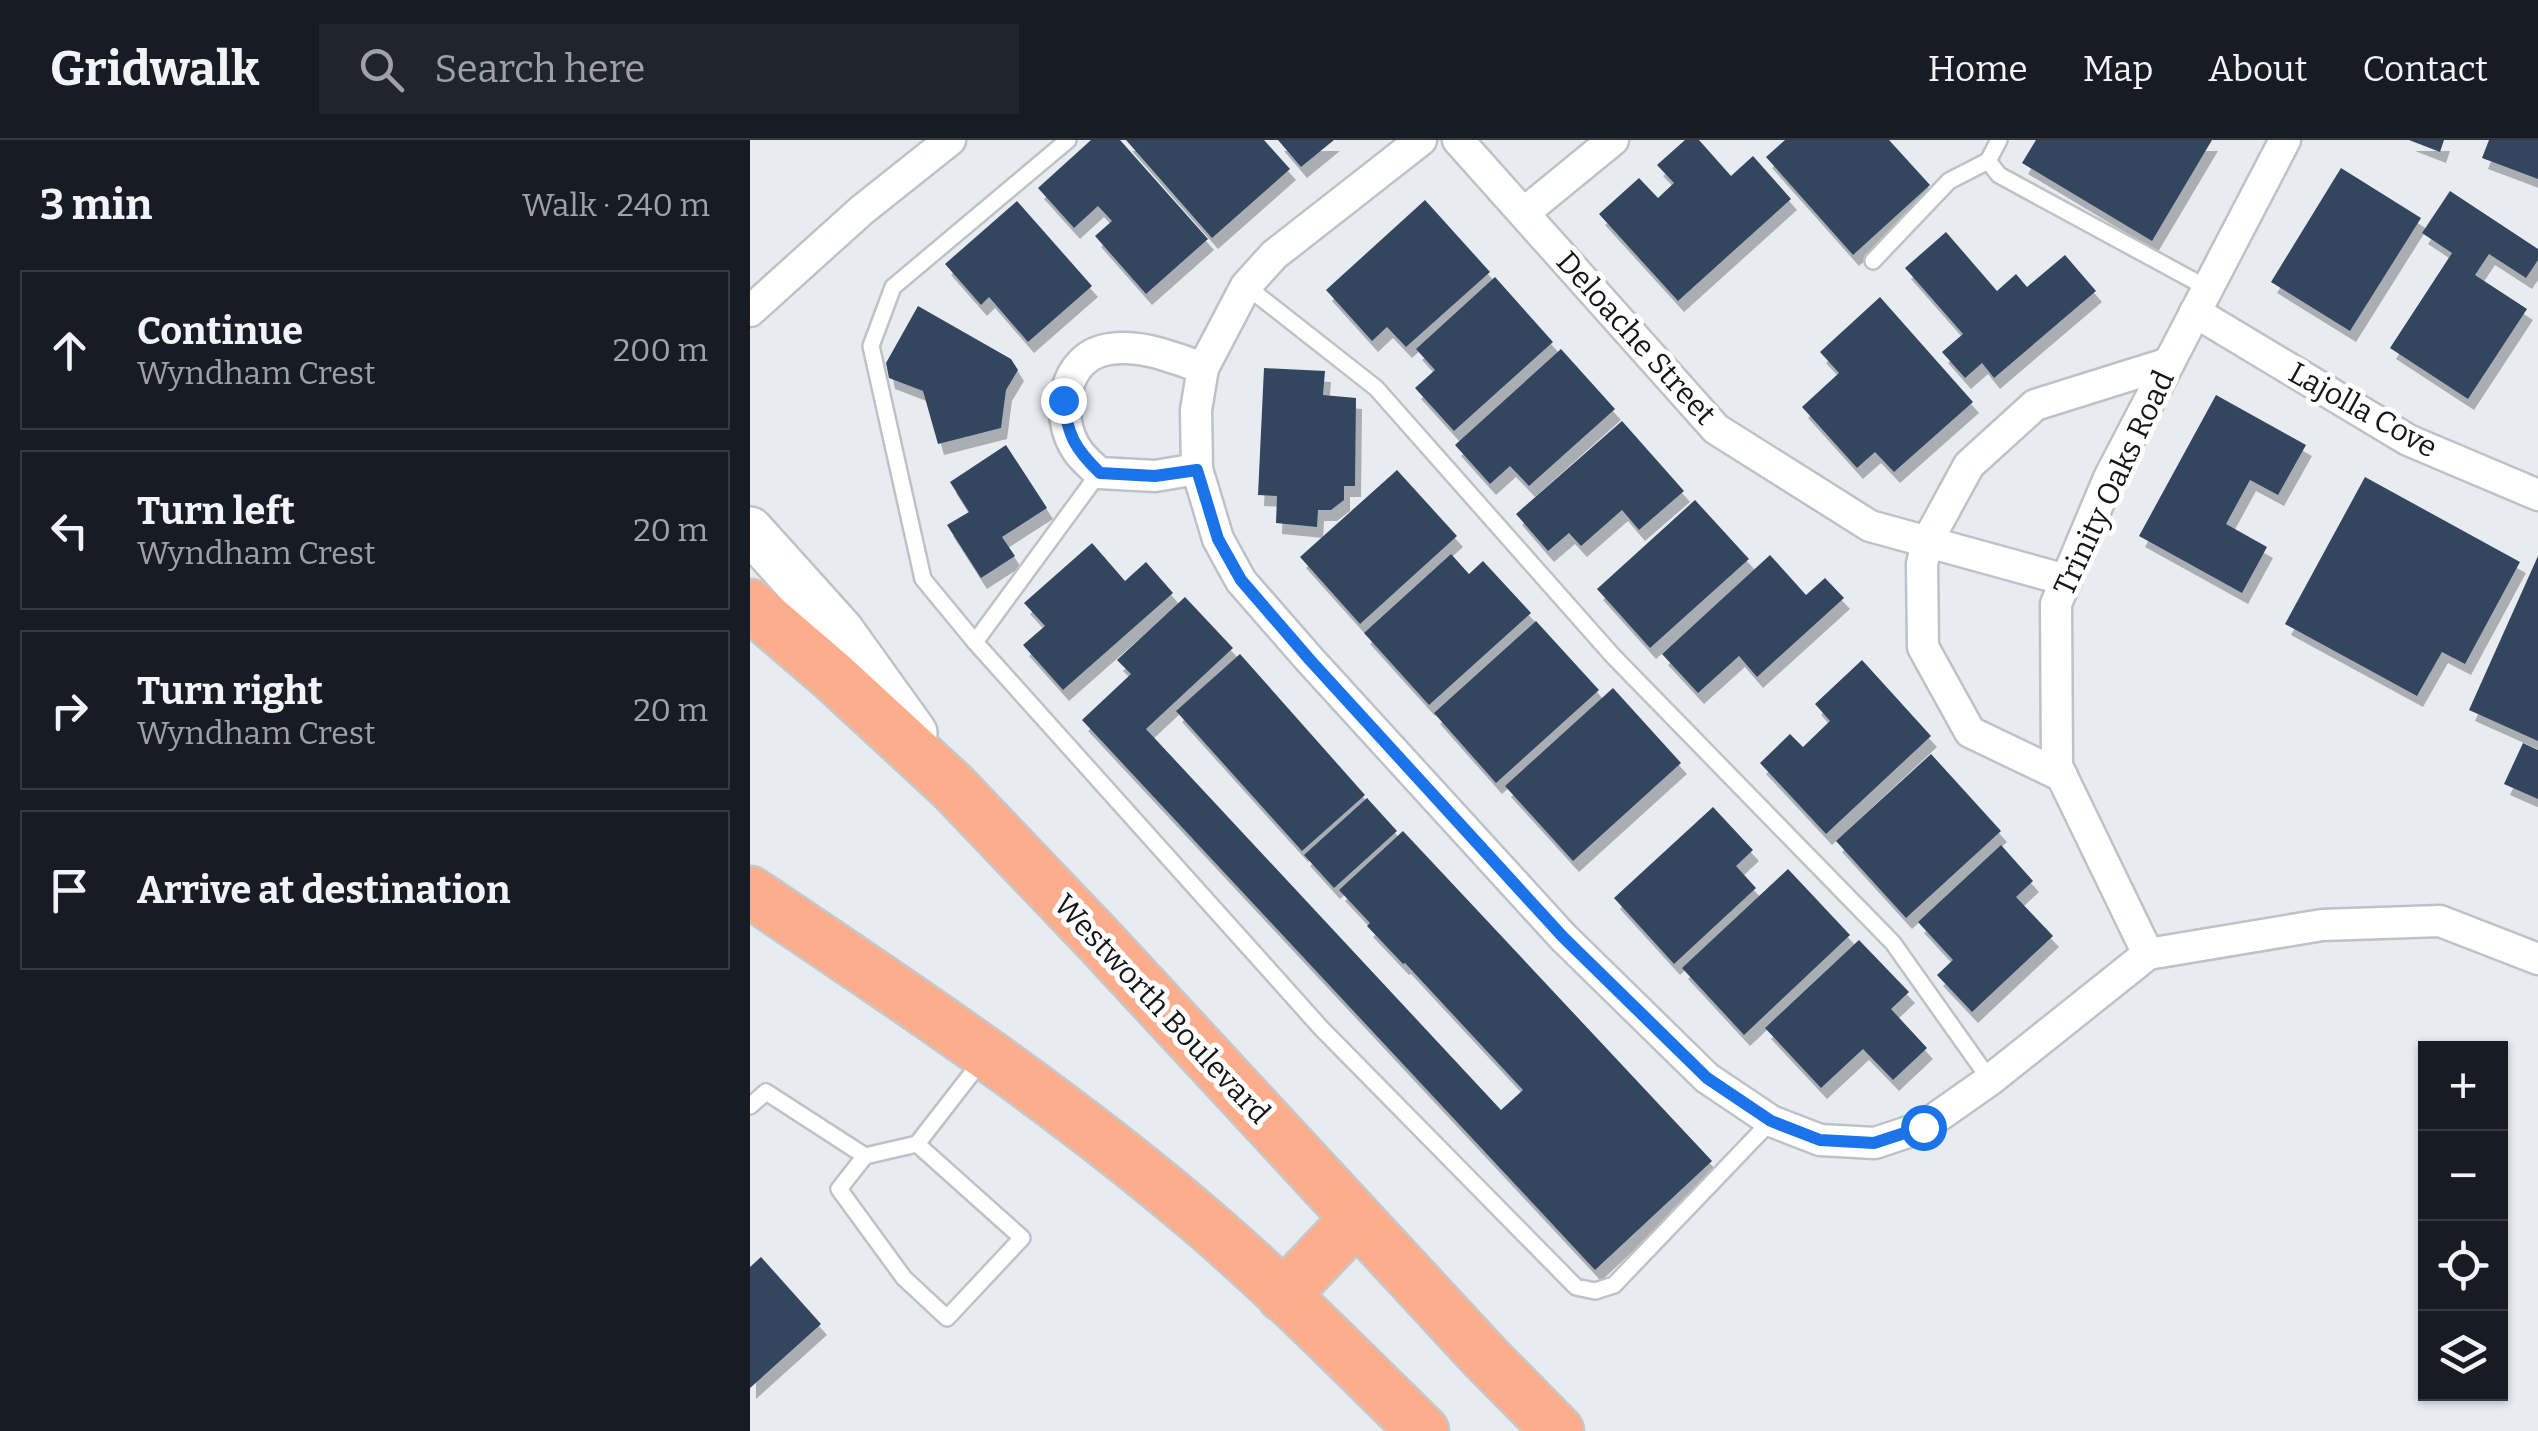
<!DOCTYPE html>
<html lang="en">
<head>
<meta charset="utf-8">
<style>
  body { margin:0; font-family:Bitter,serif; background:#20242c; color:#f1f3f6 }
  .controls { position:absolute; right:30px; bottom:30px; display:grid; overflow:hidden; border-radius:0px; box-shadow:0 2px 8px #0004 }
  .controls button { width:90px; height:90px; display:grid; place-items:center; padding:0; border:0; border-bottom:2px solid #363941; background:#171b24; color:#f1f3f6; font:50px sans-serif }
  .stop { position:absolute; width:30px; height:30px; margin:-22px; border:8px solid #1a73e8; border-radius:50%; background:#fff }
  .stop.end { background:#1a73e8; border-color:#fff; box-shadow:0 2px 10px #0008 }
  .list { margin:0; padding:0; list-style:none }
  h2 { display:flex; justify-content:space-between; align-items:center; height:130px; margin:0; padding:0 40px; font-size:42px }
  h2 small { font-size:32px; font-weight:400; color:#9ea1a6 }
  .list li { display:grid; grid-template-columns:65px 1fr auto; gap:30px; align-items:center; box-sizing:border-box; height:160px; margin:0 20px 20px; padding:0 20px; border:2px solid #363941; border-radius:0px }
  .list b { display:block; font-size:38px; white-space:nowrap }
  .list p { margin:0; font-size:32px; white-space:nowrap; color:#9ea1a6 }
  .list em { font-size:32px; font-style:normal; color:#9ea1a6 }
  .icon { flex:none; width:55px; height:55px; fill:none; stroke:currentColor; stroke-width:2; stroke-linecap:round; stroke-linejoin:round }
  .map { position:relative; flex:none; width:1788px; height:1291px; overflow:hidden }
  header { display:flex; align-items:center; gap:60px; box-sizing:border-box; height:140px; padding:0 50px; background:#171b24; border-bottom:2px solid #363941 }
  header strong { font-size:48px }
  nav { display:flex; gap:55px; margin-inline-start:auto; font-size:35px }
  .search { width:700px; height:90px; background:#20242c; display:flex; align-items:center; gap:25px; box-sizing:border-box; padding:0 35px; border-radius:0px; color:#9ea1a6; font-size:38px }
  main { display:flex }
  aside { flex:1; background:#171b24 }
  .map>svg:first-child { display:block }
</style>
</head>
<body>
<header>
<strong>Gridwalk</strong>
<div class="search"><svg class="icon" aria-label="search" viewBox="0 0 24 24"><circle cx="10" cy="10" r="6"/><path d="M15 15l6 6"/></svg>Search here</div>
<nav><a>Home</a><a>Map</a><a>About</a><a>Contact</a></nav>
</header>
<main>
<aside>
<h2>3 min<small>Walk · 240 m</small></h2>
<ul class="list">
<li><svg class="icon" aria-label="ahead" viewBox="0 0 24 24"><path d="M12 20V5M6 11l6-6 6 6"/></svg><div><b>Continue</b><p>Wyndham Crest</p></div><em>200 m</em></li>
<li><svg class="icon" aria-label="left" viewBox="0 0 24 24"><path d="M17 20v-9H6M10 6l-5 5 5 5"/></svg><div><b>Turn left</b><p>Wyndham Crest</p></div><em>20 m</em></li>
<li><svg class="icon" aria-label="right" viewBox="0 0 24 24"><path d="M7 20v-9h11M14 6l5 5-5 5"/></svg><div><b>Turn right</b><p>Wyndham Crest</p></div><em>20 m</em></li>
<li><svg class="icon" aria-label="arrive" viewBox="0 0 24 24"><path d="M6 21V4h12l-3 4 3 4H6"/></svg><div><b>Arrive at destination</b></div></li>
</ul>
</aside>
<div class="map">
<svg width="1788" height="1291" viewBox="0 0 1788 1291">
  <defs>
    <filter id="shadow"><feDropShadow dx="6" dy="11" stdDeviation="0" flood-color="#0004"/></filter>
  </defs>
  <rect width="100%" height="100%" fill="#e8ecf1"/>
  <g fill="#33475e" filter="url(#shadow)">
    <polygon points="341,0 370,0 458,99 396,154 345,96 362,81 348,66 324,88 288,48"/>
    <polygon points="376,0 514,0 540,29 462,98"/>
    <polygon points="528,0 584,0 551,27"/>
    <polygon points="935,0 949,0 981,36 1003,16 1041,59 928,161 849,74 889,38 908,58 924,43 907,25"/>
    <polygon points="1035,0 1139,0 1180,45 1103,115 1016,17"/>
    <polygon points="1286,0 1462,0 1402,101 1272,23"/>
    <polygon points="1659,0 1694,0 1690,12"/>
    <polygon points="1739,0 1788,0 1788,39 1732,18"/>
    <polygon points="1591,28 1671,78 1600,191 1521,142"/>
    <polygon points="1700,51 1788,109 1788,120 1776,138 1739,114 1725,135 1777,169 1718,259 1640,208 1702,113 1672,93"/>
    <polygon points="675,60 740,132 656,207 637,187 622,201 576,150"/>
    <polygon points="267,61 342,146 278,202 239,157 231,165 195,124"/>
    <polygon points="1196,92 1247,151 1266,134 1277,147 1315,115 1346,151 1244,238 1232,223 1215,238 1192,212 1213,194 1155,128"/>
    <polygon points="745,137 803,202 704,291 665,248 685,230 666,209"/>
    <polygon points="1130,157 1223,262 1144,332 1125,312 1107,328 1052,267 1089,233 1070,212"/>
    <polygon points="168,166 261,219 268,230 256,250 251,288 188,304 173,251 139,238 136,223"/>
    <polygon points="811,209 865,269 779,346 760,326 740,344 705,305"/>
    <polygon points="514,228 575,231 573,255 606,258 605,346 594,346 594,360 581,370 568,370 567,387 526,383 527,356 508,355"/>
    <polygon points="1466,255 1556,305 1528,355 1500,340 1476,384 1517,407 1492,453 1389,396"/>
    <polygon points="872,281 934,351 889,390 872,370 831,406 819,393 798,411 766,374"/>
    <polygon points="256,305 297,368 252,397 265,416 231,438 197,385 219,372 200,342"/>
    <polygon points="647,330 707,396 610,484 550,417"/>
    <polygon points="1615,337 1770,422 1715,524 1692,512 1667,556 1535,484"/>
    <polygon points="945,360 999,419 900,508 847,449"/>
    <polygon points="342,403 375,441 396,422 423,453 313,550 273,505 295,486 274,463"/>
    <polygon points="701,414 719,434 733,421 781,473 679,565 614,493"/>
    <polygon points="1020,415 1056,455 1075,438 1094,458 1007,537 989,516 948,553 912,514"/>
    <polygon points="1788,416 1788,601 1719,570"/>
    <polygon points="435,457 483,508 396,589 751,970 773,950 655,823 653,824 617,786 620,783 589,750 653,691 962,1021 845,1130 332,580 381,534 367,520"/>
    <polygon points="786,481 849,550 746,643 684,573"/>
    <polygon points="490,514 615,655 552,711 426,571"/>
    <polygon points="1112,520 1181,596 1076,694 1010,623 1040,594 1053,607 1080,581 1065,564"/>
    <polygon points="863,548 931,623 823,721 755,646"/>
    <polygon points="1773,603 1788,610 1788,659 1754,644"/>
    <polygon points="1181,614 1251,691 1156,778 1086,701"/>
    <polygon points="617,658 647,691 584,748 554,715"/>
    <polygon points="963,667 1003,710 986,726 1006,748 924,824 864,758"/>
    <polygon points="1251,705 1283,741 1266,757 1303,796 1222,872 1187,835 1203,820 1168,782"/>
    <polygon points="1038,729 1100,795 994,895 932,828"/>
    <polygon points="1109,800 1159,852 1141,869 1177,908 1143,940 1113,909 1071,948 1015,888"/>
    <polygon points="11,1117 71,1184 0,1248 0,1127"/>
  </g>
  <g fill="none" stroke-linecap="round" stroke-linejoin="round">
    <g stroke="#bec2c6" stroke-width="20">
      <g id="lane">
        <polyline points="318,0 143,147 121,206 173,439 225,502 571,888 826,1147 845,1151 864,1145 1021,981"/>
        <polyline points="1238,21 1249,35 1459,149"/>
        <polyline points="1123,121 1199,41 1238,21 1249,0"/>
        <polyline points="496,146 626,248 863,516 1143,803 1240,940"/>
        <polyline points="225,502 349,333"/>
        <polyline points="0,966 16,952 115,1016 167,1004 233,919"/>
        <polyline points="115,1016 89,1049 154,1138 197,1178 272,1098 167,1004"/>
      </g>
    </g>
    <g stroke="#bec2c6" stroke-width="35">
      <g id="street">
        <polyline points="671,0 524,115 496,146 453,228 446,270 447,329 468,399 491,441 560,520 813,797 957,938 1021,981 1070,1000 1125,1003 1173,987 1240,940 1398,814 1572,785 1690,781 1788,819"/>
        <polyline points="708,0 966,289 1120,386 1316,440"/>
        <polyline points="775,72 863,0"/>
        <polyline points="0,171 112,70 200,0"/>
        <polyline points="1445,172 1658,300 1788,355"/>
        <path d="M447 329 405 336 349 333C342 326 333 319 327 310 304 276 313 215 360 209 392 204 424 218 453 228"/>
        <polyline points="1312,636 1220,592 1173,507 1172,424 1177,402 1219,325 1285,265 1419,223"/>
        <polyline points="1398,814 1307,626 1306,464 1359,338 1535,0"/>
      </g>
    </g>
    <g stroke="#bec2c6" stroke-width="50">
      <polyline id="secondary" points="0,390 90,490 164,593"/>
    </g>
    <g stroke="#c7c7c8" stroke-width="55">
      <g id="primary">
        <polyline points="0,465 85,538 203,647 349,800 735,1217 808,1291"/>
        <path d="M0 752C155 856 312 961 453 1082 530 1148 601 1221 673 1291"/>
        <polyline points="533,1156 606,1079"/>
      </g>
    </g>
    <use href="#lane" stroke="#fff" stroke-width="15"/>
    <use href="#street" stroke="#fff" stroke-width="30"/>
    <use href="#secondary" stroke="#fff" stroke-width="45"/>
    <use href="#primary" stroke="#fdad8b" stroke-width="50"/>
  </g>
  <g fill="none" stroke-linecap="round" stroke-linejoin="round">
    <path stroke="#1a73e8" stroke-width="12" d="M313 260C318 295 324 308 350 333L405 336 447 330 468 399 491 440 560 520 813 797 957 938 1021 981 1070 1000 1124 1003 1173 987"/>
  </g>
  <g text-anchor="middle" dominant-baseline="central" stroke-width="10" stroke-linejoin="round" paint-order="stroke">
    <g font-size="30" fill="#151618" stroke="#fff">
      <text transform="translate(886 198) rotate(48)">Deloache Street</text>
      <text transform="translate(1613 270) rotate(29)">Lajolla Cove</text>
      <text transform="translate(1364 343) rotate(-65)">Trinity Oaks Road</text>
      <text transform="translate(412 869) rotate(47)">Westworth Boulevard</text>
    </g>
  </g>
</svg>
<div class="controls">
<button>+</button>
<button>−</button>
<button><svg class="icon" aria-label="locate" viewBox="0 0 24 24"><circle cx="12" cy="12" r="6"/><path d="M12 2v4M12 18v4M2 12h4M18 12h4"/></svg></button>
<button><svg class="icon" aria-label="layers" viewBox="0 0 24 24"><path d="M12 4l9 5-9 5-9-5zM3 14l9 5 9-5"/></svg></button>
</div>
<div class="stop" style="left:1173px;top:987px"></div>
<div class="stop end" style="left:313px;top:260px"></div>
</div>
</main>
</body>
</html>
